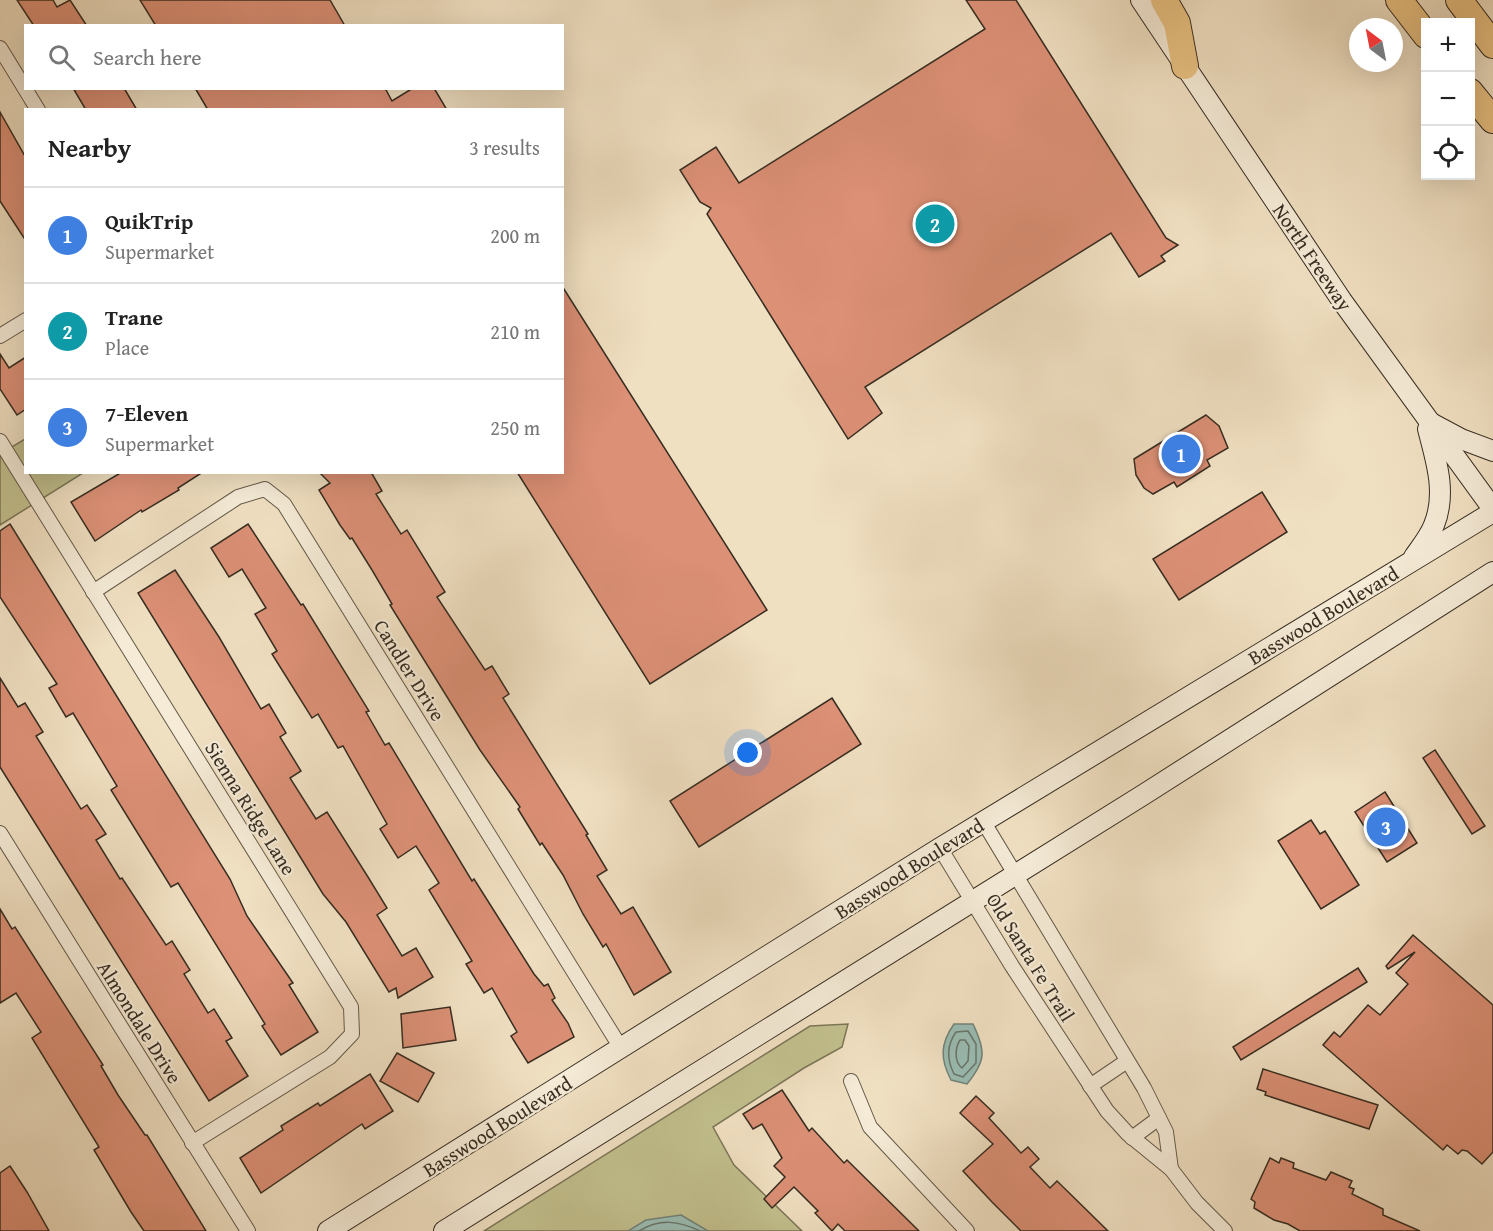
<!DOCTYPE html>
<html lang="en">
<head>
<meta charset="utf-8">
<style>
  body { margin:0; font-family:"Gentium Book Plus",serif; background:#f6f6f6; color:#222 }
  .controls { position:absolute; right:18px; top:18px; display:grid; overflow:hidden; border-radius:0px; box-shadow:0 6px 24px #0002 }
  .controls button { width:54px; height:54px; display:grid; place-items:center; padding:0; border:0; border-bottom:2px solid #e0e0e0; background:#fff; color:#222; font:30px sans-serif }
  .compass { position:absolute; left:1349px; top:18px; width:54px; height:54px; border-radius:50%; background:#fff; box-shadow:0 6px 24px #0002; rotate:328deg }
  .you { position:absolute; left:748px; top:753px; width:21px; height:21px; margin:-15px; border:4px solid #fff; border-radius:50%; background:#1a73e8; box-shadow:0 0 0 9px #1a73e833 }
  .badge { display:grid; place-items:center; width:39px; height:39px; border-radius:50%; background:#7c3aed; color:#fff; font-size:20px; font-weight:700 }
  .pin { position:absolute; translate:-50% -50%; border:3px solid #fff; box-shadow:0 2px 6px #0006 }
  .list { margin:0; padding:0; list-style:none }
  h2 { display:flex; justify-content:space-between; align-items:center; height:78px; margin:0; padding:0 24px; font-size:26px }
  h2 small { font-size:20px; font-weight:400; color:#767676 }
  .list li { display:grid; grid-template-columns:39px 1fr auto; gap:18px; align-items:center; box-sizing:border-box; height:96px; padding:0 24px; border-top:2px solid #e0e0e0 }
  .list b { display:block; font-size:22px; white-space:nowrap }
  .list p { margin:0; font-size:20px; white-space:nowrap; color:#767676 }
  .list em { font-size:20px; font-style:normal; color:#767676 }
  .icon { flex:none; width:33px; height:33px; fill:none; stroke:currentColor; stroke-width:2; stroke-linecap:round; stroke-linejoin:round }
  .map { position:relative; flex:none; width:1493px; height:1231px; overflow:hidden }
  .search { position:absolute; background:#fff; box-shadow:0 6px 24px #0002; left:24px; top:24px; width:540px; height:66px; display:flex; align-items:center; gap:15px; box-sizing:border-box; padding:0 21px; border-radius:0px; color:#767676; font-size:22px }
  .panel { position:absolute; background:#fff; box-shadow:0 6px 24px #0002; left:24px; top:108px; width:540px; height:366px; border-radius:0px }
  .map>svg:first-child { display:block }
</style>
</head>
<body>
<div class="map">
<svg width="1493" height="1231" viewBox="0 0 1493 1231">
  <rect width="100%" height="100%" fill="#f0e0c2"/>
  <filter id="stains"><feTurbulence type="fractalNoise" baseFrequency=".00333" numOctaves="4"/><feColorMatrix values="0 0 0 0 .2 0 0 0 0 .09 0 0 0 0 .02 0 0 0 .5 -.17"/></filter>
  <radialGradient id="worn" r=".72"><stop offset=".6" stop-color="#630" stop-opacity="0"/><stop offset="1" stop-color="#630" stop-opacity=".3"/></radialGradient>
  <g fill="#c2c08e" stroke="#7c7658" stroke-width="1.5">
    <polygon points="25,439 26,472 83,473 0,525 0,454"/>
    <polygon points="848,1024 842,1047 804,1068 713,1127 734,1165 802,1231 484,1231 810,1026"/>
  </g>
  <g fill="#9abdb4" stroke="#728379" stroke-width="1.5">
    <path d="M954 1024H973C986 1051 986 1061 967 1084L951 1080C940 1059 940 1044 954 1024Z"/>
    <polygon points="681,1215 708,1231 628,1231 646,1220"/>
  </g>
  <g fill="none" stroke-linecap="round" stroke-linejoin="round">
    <g stroke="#68756a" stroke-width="1.5">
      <path d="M968 1031 976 1044V1063L963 1077 954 1074C947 1060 946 1046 956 1032Z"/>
      <path d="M960 1040H965L969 1046 968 1061 962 1068C954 1062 955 1048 960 1040Z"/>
      <path d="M639 1231C660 1218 679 1221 700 1231"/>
    </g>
  </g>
  <g fill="#dc9076" stroke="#362d21" stroke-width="1.5">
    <polygon points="17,0 53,0 57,7 70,0 87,26 34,26"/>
    <polygon points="140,0 330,0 345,26 156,26"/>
    <polygon points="966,0 1016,0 1166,238 1178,245 1161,256 1165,261 1139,277 1111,233 865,387 882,413 848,439 707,214 711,208 700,202 680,170 716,147 739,183 985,29"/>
    <polygon points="73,88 124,88 137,110 86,110"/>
    <polygon points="195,88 385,88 392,101 413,88 434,88 447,110 208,110"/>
    <polygon points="0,112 26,158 26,241 0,201"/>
    <polygon points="562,286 767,610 650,684 517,472 562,472"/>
    <polygon points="0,354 9,368 26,357 26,409 17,415 0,389"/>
    <polygon points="1206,415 1219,426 1228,448 1207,460 1210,466 1177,487 1174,482 1153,494 1144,488 1136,475 1134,459"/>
    <polygon points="122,472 203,472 178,488 179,490 142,512 141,510 95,541 71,502"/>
    <polygon points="319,472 371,472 382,491 376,494 401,534 407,530 445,592 437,597 485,670 492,666 509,694 503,698 588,834 586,835 607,870 597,876 621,914 633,907 671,972 634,995 606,944 603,947 583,914 563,875 542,843 540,845 518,809 520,807 480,750 390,605 392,604 372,570 352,538 350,539 340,525 319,490 330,483"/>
    <polygon points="1262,492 1287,532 1179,600 1153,559"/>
    <polygon points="10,524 230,879 247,916 293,983 289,985 318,1032 281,1055 262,1026 265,1024 178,883 171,887 150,853 111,790 117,786 73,713 66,717 49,688 57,684 0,597 0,531"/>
    <polygon points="248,524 301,605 303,604 369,711 366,712 385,745 389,743 472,881 474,879 534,974 544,986 548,984 555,998 552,1000 568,1023 574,1037 528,1063 511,1036 517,1032 492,988 484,993 466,964 472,961 429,890 439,883 416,846 398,858 380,829 387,824 343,746 338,748 318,714 312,718 272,654 277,651 255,614 266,608 242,569 229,577 211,548"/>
    <polygon points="175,570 219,637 261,709 269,704 286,733 280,737 301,771 290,778 316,819 327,812 368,877 387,908 377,915 402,956 416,948 433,977 398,998 396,988 389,992 346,922 323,894 138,593"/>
    <polygon points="0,678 18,707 25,703 43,732 36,736 81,809 87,805 106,834 96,840 120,879 122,878 166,945 172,941 190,970 184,974 208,1013 214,1009 232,1038 226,1041 248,1076 209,1101 0,767"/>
    <polygon points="832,698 861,744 699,847 670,801"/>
    <polygon points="1435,750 1485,826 1472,834 1423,758"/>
    <polygon points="1385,792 1417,843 1387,862 1355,812"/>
    <polygon points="1311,820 1320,834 1325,831 1359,885 1321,909 1278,841"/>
    <polygon points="0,909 12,929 15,927 103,1065 101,1066 118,1095 145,1135 147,1135 206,1231 144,1231 131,1212 94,1150 99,1147 32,1038 41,1032 16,993 0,1003"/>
    <polygon points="1413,935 1493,1005 1493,1152 1482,1164 1467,1151 1462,1150 1458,1154 1447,1145 1443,1150 1323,1045 1334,1032 1340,1037 1368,1005 1380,1015 1408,984 1396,973 1415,952 1388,969 1386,966"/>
    <polygon points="1358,968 1367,982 1241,1060 1233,1047"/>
    <polygon points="450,1007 456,1040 403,1048 401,1014"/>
    <polygon points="397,1053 434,1073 418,1102 380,1081"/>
    <polygon points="1263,1069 1378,1105 1369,1129 1265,1095 1266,1092 1257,1089"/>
    <polygon points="370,1074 393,1111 365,1129 362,1124 261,1193 240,1158 283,1130 281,1126 318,1103 320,1106"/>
    <polygon points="782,1090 809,1131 812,1128 844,1163 847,1160 919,1231 845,1231 838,1224 832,1231 815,1213 818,1211 794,1187 772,1208 764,1199 785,1177 774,1166 782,1158 762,1124 753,1129 743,1114"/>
    <polygon points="976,1096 994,1113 989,1118 1021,1153 1028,1147 1039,1159 1030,1167 1050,1188 1057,1181 1108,1231 1021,1231 992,1202 963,1171 993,1144 960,1113"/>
    <polygon points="1270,1158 1279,1163 1281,1158 1294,1163 1293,1168 1326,1180 1331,1172 1352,1181 1349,1187 1354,1189 1352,1194 1383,1209 1383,1215 1420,1231 1300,1231 1288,1224 1274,1220 1254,1208 1255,1202 1251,1199"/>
    <polygon points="10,1166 27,1192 49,1231 0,1231 0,1173"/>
  </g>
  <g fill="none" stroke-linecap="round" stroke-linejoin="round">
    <g stroke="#645a49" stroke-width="16">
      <g id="street">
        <polyline points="0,48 38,110"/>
        <polyline points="0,336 26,320"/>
        <polyline points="0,441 351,1007 352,1034 330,1057 192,1143"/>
        <polyline points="93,592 238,497 265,489 284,504 621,1048"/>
        <polyline points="983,821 1144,1088 1166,1132 1171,1169"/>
        <polyline points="0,833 248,1231"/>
        <polyline points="940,848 1012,966 1107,1111 1128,1134 1171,1169 1197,1203 1225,1231"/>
        <polyline points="851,1081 870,1127 967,1231"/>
        <polyline points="1090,1086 1127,1061"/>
        <polyline points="1132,1138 1159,1118"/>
      </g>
    </g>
    <g stroke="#362d21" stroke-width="22">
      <g id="secondary">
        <polyline points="1141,0 1342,301 1493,509"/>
        <polyline points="1431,423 1461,439 1493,451"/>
        <path d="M1414 557C1421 547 1430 536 1434 525 1447 493 1436 460 1428 429"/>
        <polyline points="328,1231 940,848 1493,512"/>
        <polyline points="444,1231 1143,795 1493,572"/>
      </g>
    </g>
    <g stroke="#362d21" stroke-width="28">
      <g id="highway">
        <polyline points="1164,0 1177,23 1185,66"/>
        <polyline points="1399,0 1426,35"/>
        <polyline points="1459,0 1493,45"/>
        <polyline points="1470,92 1493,120"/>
      </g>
    </g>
    <use href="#street" stroke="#f5ebd7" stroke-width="14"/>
    <use href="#secondary" stroke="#f5ebd7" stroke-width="20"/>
    <use href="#highway" stroke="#e8c081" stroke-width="26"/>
  </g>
  <g text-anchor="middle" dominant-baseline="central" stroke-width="4.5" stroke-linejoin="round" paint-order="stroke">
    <g font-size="20" fill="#362d21" stroke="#f5ebd7">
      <text transform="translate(1313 257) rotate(56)">North Freeway</text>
      <text transform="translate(1323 615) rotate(-31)">Basswood Boulevard</text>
      <text transform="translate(410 670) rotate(58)">Candler Drive</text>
      <text transform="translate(251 808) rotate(58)">Sienna Ridge Lane</text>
      <text transform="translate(909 868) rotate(-32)">Basswood Boulevard</text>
      <text transform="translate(1031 957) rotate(58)">Old Santa Fe Trail</text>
      <text transform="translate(140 1022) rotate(58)">Almondale Drive</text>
      <text transform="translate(497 1126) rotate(-32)">Basswood Boulevard</text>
    </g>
  </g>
  <rect width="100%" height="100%" filter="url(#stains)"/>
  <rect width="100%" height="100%" fill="url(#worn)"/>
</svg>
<div class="controls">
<button>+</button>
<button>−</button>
<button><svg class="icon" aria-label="locate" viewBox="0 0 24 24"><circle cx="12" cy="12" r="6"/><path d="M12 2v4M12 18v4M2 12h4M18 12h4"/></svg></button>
</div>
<svg class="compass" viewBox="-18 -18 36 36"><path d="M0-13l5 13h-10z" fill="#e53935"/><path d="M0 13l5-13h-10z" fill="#767676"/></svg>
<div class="you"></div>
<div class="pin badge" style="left:1181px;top:454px;background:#3f7fe0">1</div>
<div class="pin badge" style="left:935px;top:224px;background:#0f9aa8">2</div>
<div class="pin badge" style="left:1386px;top:827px;background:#3f7fe0">3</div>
<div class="search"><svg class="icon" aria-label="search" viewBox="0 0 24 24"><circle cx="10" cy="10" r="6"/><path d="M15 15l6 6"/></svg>Search here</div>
<section class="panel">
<h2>Nearby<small>3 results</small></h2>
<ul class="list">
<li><span class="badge" style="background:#3f7fe0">1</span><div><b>QuikTrip</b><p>Supermarket</p></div><em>200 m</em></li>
<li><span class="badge" style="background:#0f9aa8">2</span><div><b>Trane</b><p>Place</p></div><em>210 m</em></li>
<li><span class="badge" style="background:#3f7fe0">3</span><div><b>7-Eleven</b><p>Supermarket</p></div><em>250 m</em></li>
</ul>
</section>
</div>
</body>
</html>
